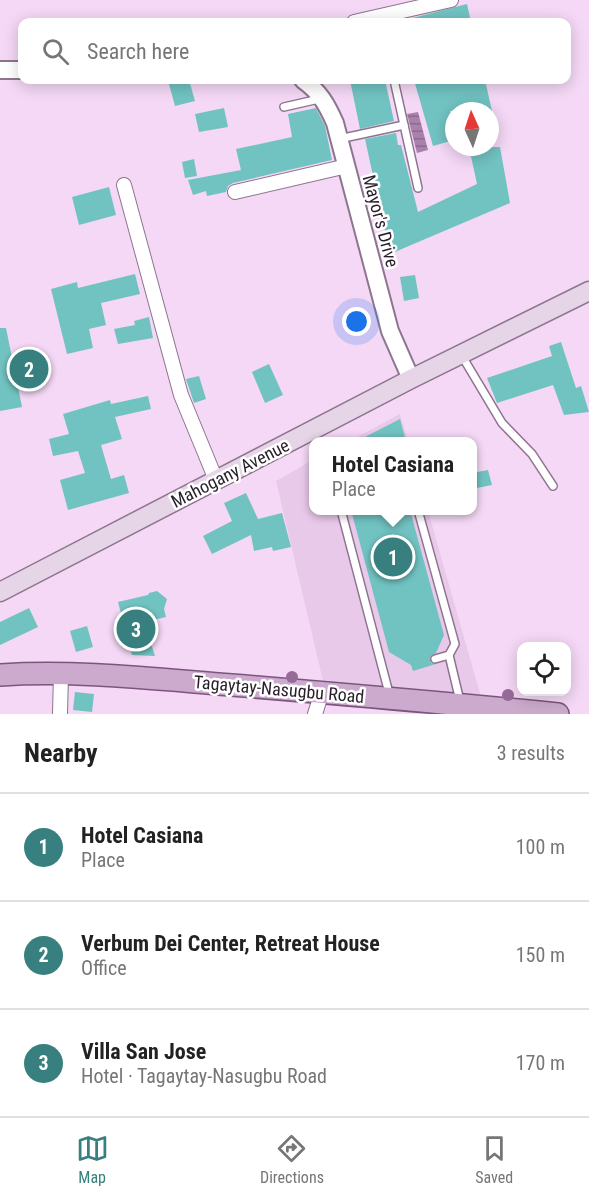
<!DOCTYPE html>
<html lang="en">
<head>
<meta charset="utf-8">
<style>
  body { margin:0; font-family:"Roboto Condensed",sans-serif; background:#f2f2f2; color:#222 }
  .controls { position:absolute; right:18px; bottom:18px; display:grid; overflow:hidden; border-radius:12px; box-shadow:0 3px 15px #0003 }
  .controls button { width:54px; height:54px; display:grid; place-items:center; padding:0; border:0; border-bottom:2px solid #e0e0e0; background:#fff; color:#222; font:30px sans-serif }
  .compass { position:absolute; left:445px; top:102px; width:54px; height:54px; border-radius:50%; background:#fff; box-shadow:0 3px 15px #0003; rotate:357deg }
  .you { position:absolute; left:357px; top:322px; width:21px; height:21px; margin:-15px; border:4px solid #fff; border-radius:50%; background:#1a73e8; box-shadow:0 0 0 9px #1a73e833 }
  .badge { display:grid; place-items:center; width:39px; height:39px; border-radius:50%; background:#37807f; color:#fff; font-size:20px; font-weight:700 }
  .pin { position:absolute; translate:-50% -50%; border:3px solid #fff; box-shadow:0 2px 6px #0006 }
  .popup { position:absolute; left:309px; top:437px; width:168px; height:78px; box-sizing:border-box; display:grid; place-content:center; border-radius:12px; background:#fff; filter:drop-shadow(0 2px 4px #0005); font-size:20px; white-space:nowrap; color:#767676 }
  .popup b { font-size:22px; color:#222 }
  .popup::after { content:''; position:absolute; left:50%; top:100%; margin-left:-12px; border:12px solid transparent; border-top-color:#fff }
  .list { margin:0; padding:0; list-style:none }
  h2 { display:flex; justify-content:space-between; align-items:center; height:78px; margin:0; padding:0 24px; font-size:26px }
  h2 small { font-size:20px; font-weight:400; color:#767676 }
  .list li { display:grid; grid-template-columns:39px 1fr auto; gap:18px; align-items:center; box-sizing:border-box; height:108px; padding:0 24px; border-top:2px solid #e0e0e0 }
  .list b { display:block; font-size:22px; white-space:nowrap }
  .list p { margin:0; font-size:20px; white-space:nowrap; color:#767676 }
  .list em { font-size:20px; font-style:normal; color:#767676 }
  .icon { flex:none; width:33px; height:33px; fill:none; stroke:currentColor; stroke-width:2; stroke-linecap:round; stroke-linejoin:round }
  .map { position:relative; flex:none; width:589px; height:714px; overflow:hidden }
  .search { position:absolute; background:#fff; box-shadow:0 3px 15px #0003; left:18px; right:18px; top:18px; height:66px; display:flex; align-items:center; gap:15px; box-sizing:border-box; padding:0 21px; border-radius:12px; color:#767676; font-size:22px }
  .sheet { height:402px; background:#fff }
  nav { display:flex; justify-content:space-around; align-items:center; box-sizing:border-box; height:84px; border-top:2px solid #e0e0e0; background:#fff; font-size:16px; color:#767676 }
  nav a { display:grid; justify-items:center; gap:3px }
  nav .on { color:#37807f }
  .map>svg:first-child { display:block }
</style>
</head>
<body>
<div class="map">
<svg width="589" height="714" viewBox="0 0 589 714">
  <defs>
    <pattern id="water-rules" width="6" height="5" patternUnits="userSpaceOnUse" patternTransform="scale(1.5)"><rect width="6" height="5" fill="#aa81ad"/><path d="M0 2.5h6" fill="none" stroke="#8a698d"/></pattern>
  </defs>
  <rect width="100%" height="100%" fill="#f4d8f5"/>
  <g fill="#e9c9ea">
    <polygon points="400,414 408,441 348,442"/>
    <polygon points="313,460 314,510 428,511 481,697 324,685 276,481"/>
  </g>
  <polygon fill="url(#water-rules)" points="418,112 428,150 417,153 407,114"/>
  <g fill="#71c3c2">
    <polygon points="467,4 471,22 401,22 401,21"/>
    <polygon points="189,80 195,101 175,106 169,84"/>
    <polygon points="350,80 385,80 394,121 360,129"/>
    <polygon points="414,80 485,80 492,111 450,111 454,124 454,140 433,146"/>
    <polygon points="224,108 228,127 199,132 195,114"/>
    <polygon points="316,108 325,126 332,160 233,183 228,186 226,192 207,196 206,191 193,195 188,180 241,170 236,149 292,137 288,114"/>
    <polygon points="396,133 398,145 401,145 418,212 477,184 469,147 500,147 510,203 390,254 365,139"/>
    <polygon points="194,159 197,176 185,178 182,162"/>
    <polygon points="109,187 116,215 79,225 72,197"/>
    <polygon points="135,274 140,294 101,303 106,325 89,329 93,348 67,354 51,289 77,282 78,288"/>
    <polygon points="415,275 419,298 404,301 400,277"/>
    <polygon points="149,317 153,338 118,344 114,329 135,325 134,321"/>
    <polygon points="0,328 6,328 22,407 0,411"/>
    <polygon points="561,342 576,388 581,386 589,412 564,415 553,385 497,403 487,378 552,356 549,346"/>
    <polygon points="269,364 283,395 265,403 252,372"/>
    <polygon points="199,376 206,399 194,403 186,379"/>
    <polygon points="148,396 151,409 115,417 122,439 101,445 111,479 124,475 129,493 68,510 60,480 85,473 78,451 53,456 49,439 69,434 63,414 110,400 111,404"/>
    <polygon points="400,419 406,441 357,441"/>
    <polygon points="488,470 492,485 472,489 472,473"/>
    <polygon points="246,493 258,519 282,513 291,547 273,551 272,547 254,551 251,535 212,554 203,536 232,521 224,503"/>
    <polygon points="351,510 410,510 444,635 436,653 430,657 431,663 436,664 413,671 411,665 389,652"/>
    <polygon points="157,591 167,599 164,609 166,617 144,622 155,656 132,655 118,602 148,595 149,593"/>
    <polygon points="29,608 38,627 0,645 0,622"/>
    <polygon points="87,626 93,647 76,652 70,631"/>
    <polygon points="75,692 94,694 92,712 73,710"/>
  </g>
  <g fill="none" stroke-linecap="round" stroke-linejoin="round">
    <g stroke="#8e758f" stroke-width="10">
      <g id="service">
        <polyline points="394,80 418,188"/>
        <polyline points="284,107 319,99"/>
        <polyline points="339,139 404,125"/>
        <polyline points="462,356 502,423 532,454 553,486"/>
        <polyline points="341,510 390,697"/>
        <polyline points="418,510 455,644 449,655 460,701"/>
        <polyline points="435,659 449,655"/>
      </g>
    </g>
    <g stroke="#8e758f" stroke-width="16">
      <g id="minor">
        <polyline points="354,22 451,0"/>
        <polyline points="124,185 181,395 216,480"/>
        <polyline points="235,192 347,166"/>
        <polyline points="60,714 61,674"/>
        <polyline points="315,714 322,692"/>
      </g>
    </g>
    <g stroke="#8e758f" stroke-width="20">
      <g id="tertiary">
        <polyline points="0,70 22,70"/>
        <path d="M303 80C320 92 327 105 335 123L390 331 411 379"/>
      </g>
    </g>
    <g stroke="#8e758f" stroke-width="21">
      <polyline id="secondary" points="0,592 411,379 589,291"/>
    </g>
    <g stroke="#7c557e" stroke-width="24">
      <path id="primary" d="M0 675C77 670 155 679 232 685 340 694 449 703 558 714"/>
    </g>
    <use href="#service" stroke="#fff" stroke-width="7"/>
    <use href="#minor" stroke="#fff" stroke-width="14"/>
    <use href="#tertiary" stroke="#fff" stroke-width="16"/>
    <use href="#secondary" stroke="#e5d5e6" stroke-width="18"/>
    <use href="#primary" stroke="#cbaacd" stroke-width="21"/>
  </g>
  <g fill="#956c98">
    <circle cx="292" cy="677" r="6"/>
    <circle cx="508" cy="695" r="6"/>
  </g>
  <g text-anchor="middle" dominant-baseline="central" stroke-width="5" stroke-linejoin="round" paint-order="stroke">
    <g font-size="18" fill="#291f2a" stroke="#fff">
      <text transform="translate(381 221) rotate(75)">Mayor's Drive</text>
      <text transform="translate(230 473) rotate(-27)">Mahogany Avenue</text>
      <text transform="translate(279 689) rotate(5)">Tagaytay-Nasugbu Road</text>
    </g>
  </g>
</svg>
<div class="controls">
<button><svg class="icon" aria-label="locate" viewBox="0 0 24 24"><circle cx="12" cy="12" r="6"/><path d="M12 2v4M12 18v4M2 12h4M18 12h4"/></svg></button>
</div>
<svg class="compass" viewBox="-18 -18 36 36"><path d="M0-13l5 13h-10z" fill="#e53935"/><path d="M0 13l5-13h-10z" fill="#767676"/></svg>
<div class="you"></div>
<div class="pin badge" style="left:393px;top:557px">1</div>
<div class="popup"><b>Hotel Casiana</b>Place</div>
<div class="pin badge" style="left:29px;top:369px">2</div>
<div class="pin badge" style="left:136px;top:629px">3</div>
<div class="search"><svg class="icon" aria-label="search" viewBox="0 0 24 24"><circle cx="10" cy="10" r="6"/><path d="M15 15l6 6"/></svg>Search here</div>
</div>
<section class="sheet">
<h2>Nearby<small>3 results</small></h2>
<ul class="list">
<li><span class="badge">1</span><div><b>Hotel Casiana</b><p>Place</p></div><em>100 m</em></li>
<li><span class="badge">2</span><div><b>Verbum Dei Center, Retreat House</b><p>Office</p></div><em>150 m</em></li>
<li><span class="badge">3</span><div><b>Villa San Jose</b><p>Hotel · Tagaytay-Nasugbu Road</p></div><em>170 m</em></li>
</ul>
</section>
<nav>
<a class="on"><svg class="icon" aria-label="map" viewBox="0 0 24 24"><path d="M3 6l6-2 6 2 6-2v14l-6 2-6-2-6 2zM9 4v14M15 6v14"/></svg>Map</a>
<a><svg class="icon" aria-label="directions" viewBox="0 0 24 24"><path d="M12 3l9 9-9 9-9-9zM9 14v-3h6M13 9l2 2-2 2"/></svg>Directions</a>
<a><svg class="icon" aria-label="saved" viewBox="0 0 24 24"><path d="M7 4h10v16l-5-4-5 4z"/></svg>Saved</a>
</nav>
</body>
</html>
